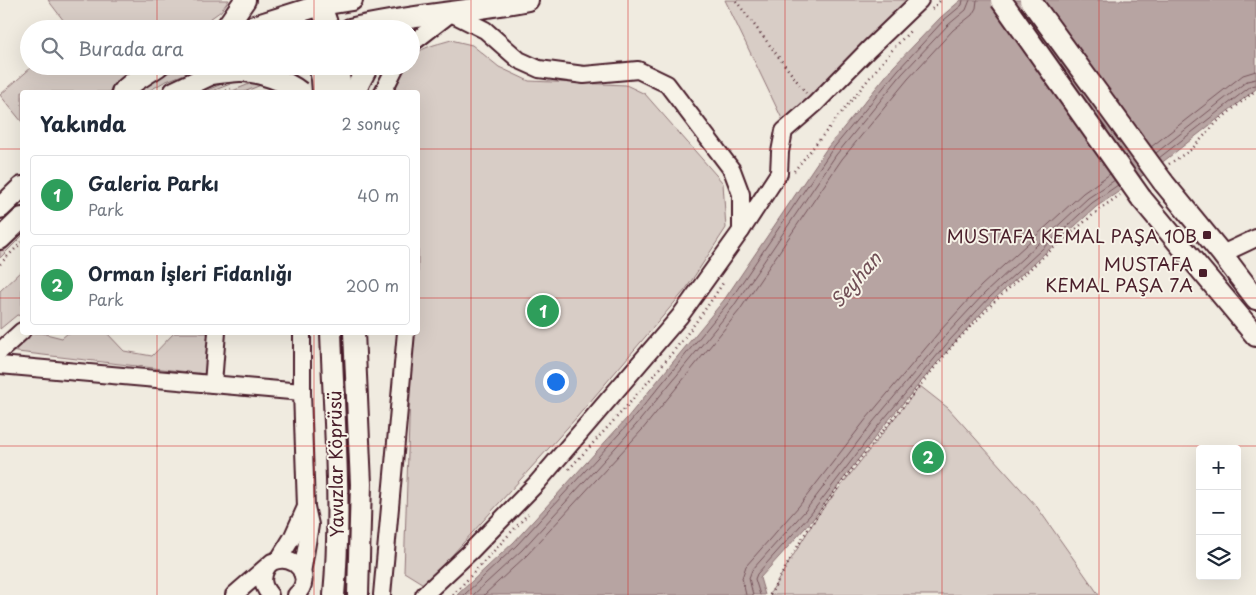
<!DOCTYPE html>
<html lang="tr">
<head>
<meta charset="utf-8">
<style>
  body { margin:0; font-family:"Playpen Sans",sans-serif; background:#f6f6f7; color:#1f2937 }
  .controls { position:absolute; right:15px; bottom:15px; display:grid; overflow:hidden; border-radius:5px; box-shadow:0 5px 20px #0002 }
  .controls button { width:45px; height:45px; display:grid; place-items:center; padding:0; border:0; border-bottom:1px solid #e0e1e3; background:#fff; color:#1f2937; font:25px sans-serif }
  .you { position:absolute; left:555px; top:381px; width:18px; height:18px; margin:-12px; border:4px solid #fff; border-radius:50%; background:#1a73e8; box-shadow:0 0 0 8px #1a73e833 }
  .badge { display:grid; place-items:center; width:32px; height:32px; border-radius:50%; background:#1a73e8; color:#fff; font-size:16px; font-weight:700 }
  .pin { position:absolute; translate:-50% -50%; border:2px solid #fff; box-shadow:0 1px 5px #0006 }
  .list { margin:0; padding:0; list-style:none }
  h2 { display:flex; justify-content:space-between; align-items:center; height:65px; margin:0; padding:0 20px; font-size:21px }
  h2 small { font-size:16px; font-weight:400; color:#747a83 }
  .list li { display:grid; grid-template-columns:32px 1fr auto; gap:15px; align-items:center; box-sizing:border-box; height:80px; margin:0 10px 10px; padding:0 10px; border:1px solid #e0e1e3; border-radius:5px }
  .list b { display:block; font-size:19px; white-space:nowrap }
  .list p { margin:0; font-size:16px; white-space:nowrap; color:#747a83 }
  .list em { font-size:16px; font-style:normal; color:#747a83 }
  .icon { flex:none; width:28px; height:28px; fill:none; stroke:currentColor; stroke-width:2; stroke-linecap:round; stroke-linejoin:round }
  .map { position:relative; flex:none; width:1256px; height:595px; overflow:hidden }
  .search { position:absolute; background:#fff; box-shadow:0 5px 20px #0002; left:20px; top:20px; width:400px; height:55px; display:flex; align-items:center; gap:12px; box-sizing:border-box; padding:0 18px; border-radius:28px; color:#747a83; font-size:19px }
  .panel { position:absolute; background:#fff; box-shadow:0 5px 20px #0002; left:20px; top:90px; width:400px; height:245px; border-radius:5px }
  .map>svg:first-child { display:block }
</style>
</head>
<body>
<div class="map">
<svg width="1256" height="595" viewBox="0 0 1256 595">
  <rect width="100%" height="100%" fill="#f0ebe0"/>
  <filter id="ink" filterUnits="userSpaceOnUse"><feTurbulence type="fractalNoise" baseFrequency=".02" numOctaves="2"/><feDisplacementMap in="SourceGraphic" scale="10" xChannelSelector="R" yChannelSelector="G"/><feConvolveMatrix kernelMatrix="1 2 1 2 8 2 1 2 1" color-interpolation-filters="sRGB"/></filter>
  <g filter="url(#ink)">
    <g fill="#d8cdc6" stroke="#917678">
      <polygon points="48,0 229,0 221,11 196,29 70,29"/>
      <polygon points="725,0 907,0 784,123"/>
      <path d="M451 40 472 45 499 67 529 81 626 85 645 94 723 183 726 228 686 289 577 417 425 585 404 572 412 333 418 332V92H393V91L405 68 406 66H411C411 48 436 45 451 40Z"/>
      <polygon points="33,66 144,66 108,92 22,92 22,122 0,95"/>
      <polygon points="184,66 205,66 164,82 147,92 137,92 161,76"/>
      <polygon points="243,79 210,92 203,92 226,82"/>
      <polygon points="259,80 261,85 244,92 230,92"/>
      <polygon points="22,230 22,236 0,258 0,251"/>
      <polygon points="22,270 22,316 17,315 0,329 0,291"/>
      <polygon points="106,332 124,351 152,356 174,333 209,333 205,374 9,351 27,333 42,333 62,338 68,333"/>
      <polygon points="920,386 948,408 1037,507 1099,595 769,595 818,515"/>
    </g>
    <polygon fill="#b7a4a2" stroke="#8b6f72" points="961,0 1256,0 1256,89 1164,161 1096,207 993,300 954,343 881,429 814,518 760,578 765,595 457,595 514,542 627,418 724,300 827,148 894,66 941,17"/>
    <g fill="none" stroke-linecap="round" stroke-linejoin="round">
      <g stroke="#76545b" stroke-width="1">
        <polyline points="1151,147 1243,75 1256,71"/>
        <polyline points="1156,153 1247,81 1256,79"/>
        <polyline points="1159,158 1251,86 1256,85"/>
        <polyline points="464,595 517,545 631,421 728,303 831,151 898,70 944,20 962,5 963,0"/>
        <polyline points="473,595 522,550 636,425 733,307 836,155 902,74 948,25 966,10 970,0"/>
        <polyline points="484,595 527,555 642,430 739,311 842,159 908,79 953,30 972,15 976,8 977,0"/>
        <polyline points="746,595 742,578 746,566 799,506 867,418 940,331 981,286 1083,193 1110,174"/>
        <polyline points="753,595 749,578 752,570 805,511 873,422 945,336 985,293 1088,198 1115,180"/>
        <polyline points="760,595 755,579 757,574 810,515 878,426 950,340 990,297 1092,203 1118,185"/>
      </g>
      <g stroke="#4a1f2b" stroke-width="20">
        <g id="minor">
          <polyline points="411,44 451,13 485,30 519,60 539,69 584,75 638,70 667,84 732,170 741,194 741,231"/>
          <polyline points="383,92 396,66"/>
          <polyline points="1222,254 1256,238"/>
          <polyline points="302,332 302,392 306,507 310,525 302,573"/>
          <polyline points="0,351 22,331"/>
          <polyline points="0,365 302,392"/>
          <polyline points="213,384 217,332"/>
          <polyline points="279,559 292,538 306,507"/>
          <path d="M267 567C261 577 262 586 270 595"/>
          <path d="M234 595 272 562C295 552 315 578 296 595"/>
          <polyline points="382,595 406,332"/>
          <polyline points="424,595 470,552 537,483 680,316 741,231 779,173 780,152 784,131 815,104 869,49 920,0"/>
        </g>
      </g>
      <g stroke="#4a1f2b" stroke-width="24">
        <g id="major">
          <polyline points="319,0 329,29"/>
          <polyline points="225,29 245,0"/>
          <polyline points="245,29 321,5 352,0"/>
          <path d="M350 29C408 15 469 12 528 0"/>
          <polyline points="319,66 322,79 323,92"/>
          <polyline points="337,66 342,92"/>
          <polyline points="122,92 135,81 158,66"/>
          <polyline points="174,92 212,74 229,68"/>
          <polyline points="356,92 359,83 368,66"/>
          <polyline points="1163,182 1222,254 1256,299"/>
          <polyline points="1141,198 1256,336"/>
          <polyline points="0,208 22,187"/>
          <polyline points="0,239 22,218"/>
          <path d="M331 332C334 420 342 508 334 595"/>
          <polyline points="354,332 361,484 358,595"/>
        </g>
      </g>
      <g stroke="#4a1f2b" stroke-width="2.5" stroke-dasharray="1 4" stroke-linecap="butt">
        <polyline points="736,1 806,93"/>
        <polyline points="932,9 941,0"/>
        <polyline points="221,92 231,89"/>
        <polyline points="1169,164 1192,149 1217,122 1256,90"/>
        <polyline points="794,171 893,49 912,29"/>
        <polyline points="0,264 22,242"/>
        <path d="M569 469C624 410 679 351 723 283"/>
        <polyline points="453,595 528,514"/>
        <polyline points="770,595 803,537 823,507 864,454 953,345 995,301 1044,256 1101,208 1120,195"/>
      </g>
      <use href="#minor" stroke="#f7f3e8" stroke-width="16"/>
      <use href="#major" stroke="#f7f3e8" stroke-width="20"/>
      <g stroke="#4a1f2b" stroke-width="24" stroke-linecap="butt">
        <g id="major-bridge">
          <polyline points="1001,0 1141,198"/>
          <polyline points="1030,0 1163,182"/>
          <path d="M212 74C222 73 231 71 240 71 259 71 286 81 300 92"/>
        </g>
      </g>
      <use href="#major-bridge" stroke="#f7f3e8" stroke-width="20"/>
    </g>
  </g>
  <path fill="none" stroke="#d62828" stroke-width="1" stroke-opacity="0.55" d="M157 0V29M314 0V29M471 0V595M628 0V595M785 0V595M942 0V595M1099 0V595M157 66V92M314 66V92M0 149H22M418 149H1256M0 298H22M418 298H1256M157 332V595M314 332V595M0 446H1256"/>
  <g fill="#4a1f2b" stroke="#f7f3e8" stroke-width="2">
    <rect x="1202" y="230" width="10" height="10" rx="2.5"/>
    <rect x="1198" y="268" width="10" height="10" rx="2.5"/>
  </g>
  <g text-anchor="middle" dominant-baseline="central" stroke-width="4" stroke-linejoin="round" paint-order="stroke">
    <g font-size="18" fill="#4a1f2b" stroke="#f7f3e8" text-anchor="end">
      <text x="1197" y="235">MUSTAFA KEMAL PAŞA 10B</text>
      <text x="1193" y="263">MUSTAFA<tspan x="1193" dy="21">KEMAL PAŞA 7A</tspan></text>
    </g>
    <g font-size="18" fill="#4a1f2b" stroke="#f7f3e8">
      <text transform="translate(335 464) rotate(-91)">Yavuzlar Köprüsü</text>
    </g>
    <g font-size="19" font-style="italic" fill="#704e55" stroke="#f7f3e8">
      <text transform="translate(855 279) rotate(-49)">Seyhan</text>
    </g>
  </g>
</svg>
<div class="controls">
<button>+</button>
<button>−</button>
<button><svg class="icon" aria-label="layers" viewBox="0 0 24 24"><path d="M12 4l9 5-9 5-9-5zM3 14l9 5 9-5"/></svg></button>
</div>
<div class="you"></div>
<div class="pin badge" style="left:543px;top:311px;background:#2e9e5b">1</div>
<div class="pin badge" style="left:928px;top:457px;background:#2e9e5b">2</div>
<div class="search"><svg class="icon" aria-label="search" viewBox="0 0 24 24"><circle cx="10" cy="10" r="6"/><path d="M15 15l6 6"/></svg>Burada ara</div>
<section class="panel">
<h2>Yakında<small>2 sonuç</small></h2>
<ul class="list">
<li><span class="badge" style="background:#2e9e5b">1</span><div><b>Galeria Parkı</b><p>Park</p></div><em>40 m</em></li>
<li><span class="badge" style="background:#2e9e5b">2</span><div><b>Orman İşleri Fidanlığı</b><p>Park</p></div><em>200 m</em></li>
</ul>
</section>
</div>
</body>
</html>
